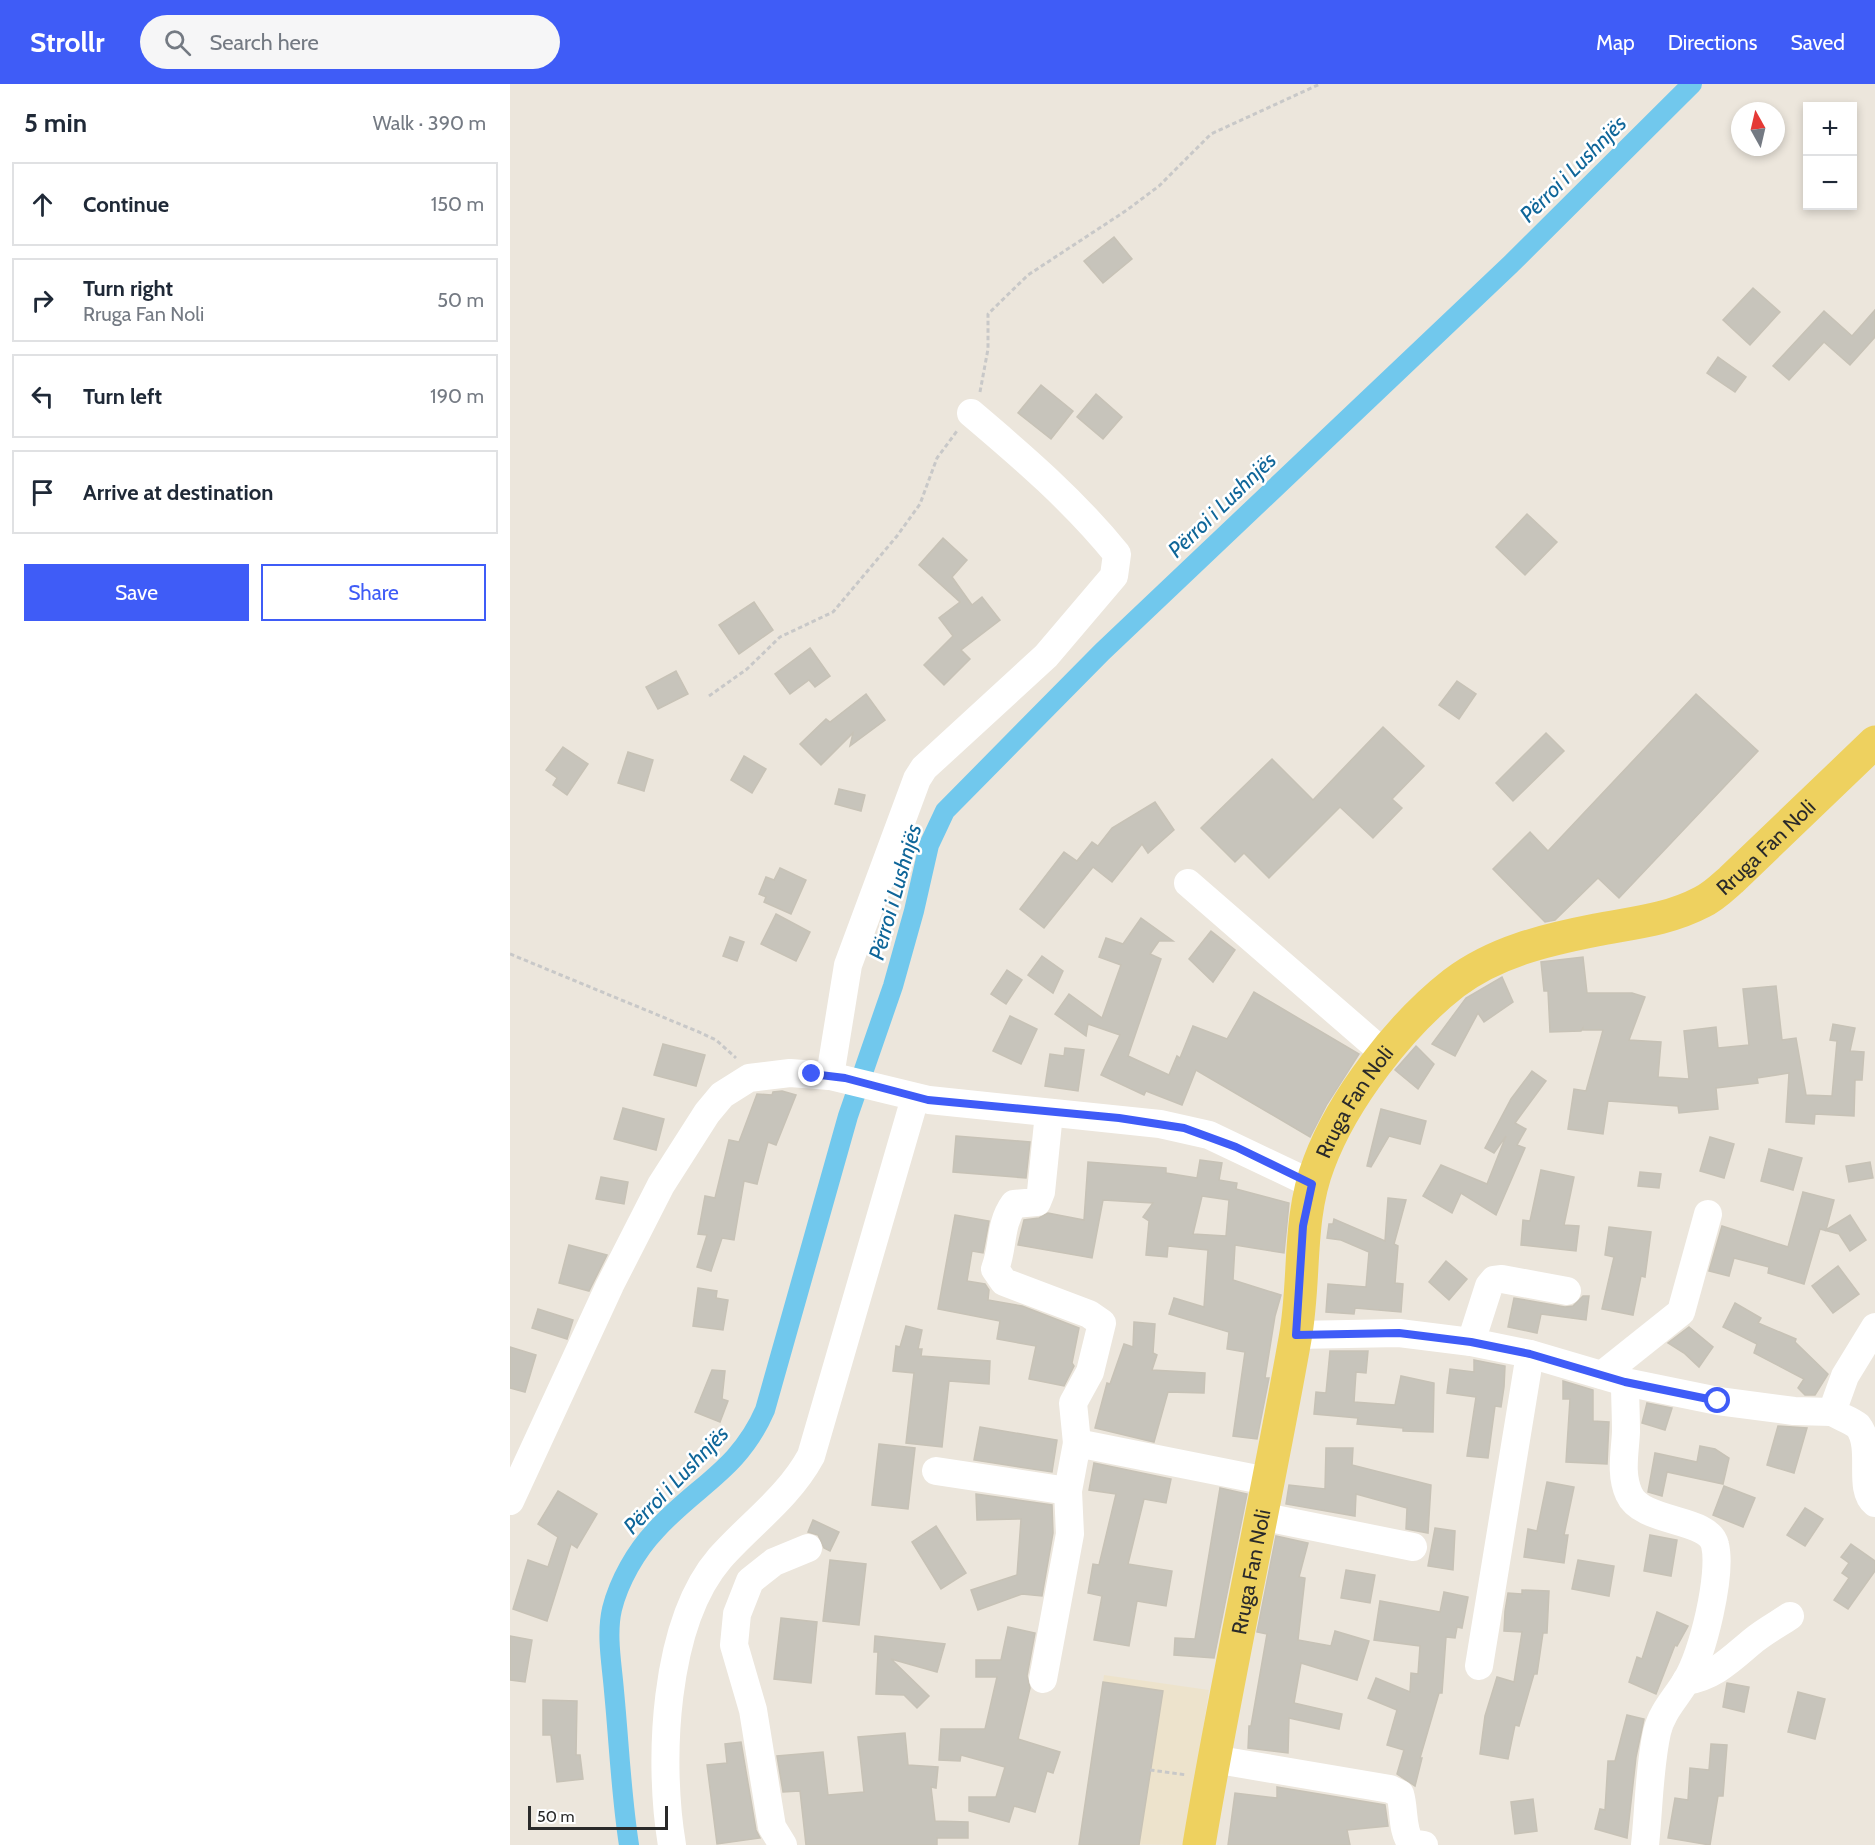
<!DOCTYPE html>
<html lang="en">
<head>
<meta charset="utf-8">
<style>
  body { margin:0; font-family:Cabin,sans-serif; background:#f6f6f7; color:#1f2937 }
  .controls { position:absolute; right:18px; top:18px; display:grid; overflow:hidden; border-radius:0px; box-shadow:0 3px 9px #0003 }
  .controls button { width:54px; height:54px; display:grid; place-items:center; padding:0; border:0; border-bottom:2px solid #e0e1e3; background:#fff; color:#1f2937; font:30px sans-serif }
  .compass { position:absolute; left:1221px; top:18px; width:54px; height:54px; border-radius:50%; background:#fff; box-shadow:0 3px 9px #0003; rotate:352deg }
  .scale { position:absolute; left:18px; bottom:15px; width:140px; box-sizing:border-box; padding-left:6px; border:3px solid #2a2a2a; border-top:0; font-size:16px; line-height:21px; white-space:nowrap; color:#2a2a2a; -webkit-text-stroke:4px #fff; paint-order:stroke }
  .stop { position:absolute; width:18px; height:18px; margin:-14px; border:4px solid #3f5cf7; border-radius:50%; background:#fff }
  .stop.end { background:#3f5cf7; border-color:#fff; box-shadow:0 2px 6px #0008 }
  .list { margin:0; padding:0; list-style:none }
  h2 { display:flex; justify-content:space-between; align-items:center; height:78px; margin:0; padding:0 24px; font-size:26px }
  h2 small { font-size:20px; font-weight:400; color:#747a83 }
  .list li { display:grid; grid-template-columns:39px 1fr auto; gap:18px; align-items:center; box-sizing:border-box; height:84px; margin:0 12px 12px; padding:0 12px; border:2px solid #e0e1e3; border-radius:0px }
  .list b { display:block; font-size:22px; white-space:nowrap }
  .list p { margin:0; font-size:20px; white-space:nowrap; color:#747a83 }
  .list em { font-size:20px; font-style:normal; color:#747a83 }
  .actions { display:flex; gap:12px; padding:18px 24px }
  .actions a { flex:1; padding:14px 0; border:2px solid #3f5cf7; border-radius:0px; text-align:center; font-size:21px; color:#3f5cf7 }
  .actions .main { background:#3f5cf7; color:#fff }
  .icon { flex:none; width:33px; height:33px; fill:none; stroke:currentColor; stroke-width:2; stroke-linecap:round; stroke-linejoin:round }
  .map { position:relative; flex:none; width:1365px; height:1761px; overflow:hidden }
  header { display:flex; align-items:center; gap:36px; box-sizing:border-box; height:84px; padding:0 30px; background:#3f5cf7; color:#fff }
  header strong { font-size:28px }
  nav { display:flex; gap:33px; margin-inline-start:auto; font-size:21px }
  .search { width:420px; height:54px; background:#f6f6f7; display:flex; align-items:center; gap:15px; box-sizing:border-box; padding:0 21px; border-radius:33px; color:#747a83; font-size:22px }
  main { display:flex }
  aside { flex:1; background:#fff }
  .map>svg:first-child { display:block }
</style>
</head>
<body>
<header>
<strong>Strollr</strong>
<div class="search"><svg class="icon" aria-label="search" viewBox="0 0 24 24"><circle cx="10" cy="10" r="6"/><path d="M15 15l6 6"/></svg>Search here</div>
<nav><a>Map</a><a>Directions</a><a>Saved</a></nav>
</header>
<main>
<aside>
<h2>5 min<small>Walk · 390 m</small></h2>
<ul class="list">
<li><svg class="icon" aria-label="ahead" viewBox="0 0 24 24"><path d="M12 20V5M6 11l6-6 6 6"/></svg><div><b>Continue</b></div><em>150 m</em></li>
<li><svg class="icon" aria-label="right" viewBox="0 0 24 24"><path d="M7 20v-9h11M14 6l5 5-5 5"/></svg><div><b>Turn right</b><p>Rruga Fan Noli</p></div><em>50 m</em></li>
<li><svg class="icon" aria-label="left" viewBox="0 0 24 24"><path d="M17 20v-9H6M10 6l-5 5 5 5"/></svg><div><b>Turn left</b></div><em>190 m</em></li>
<li><svg class="icon" aria-label="arrive" viewBox="0 0 24 24"><path d="M6 21V4h12l-3 4 3 4H6"/></svg><div><b>Arrive at destination</b></div></li>
</ul>
<div class="actions"><a class="main">Save</a><a>Share</a></div>
</aside>
<div class="map">
<svg width="1365" height="1761" viewBox="0 0 1365 1761">
  <rect width="100%" height="100%" fill="#ece6dc"/>
  <polygon fill="#ede3cc" points="594,1591 699,1606 676,1761 569,1760"/>
  <g fill="none" stroke-linecap="round" stroke-linejoin="round">
    <path stroke="#71c8ed" stroke-width="20" d="M119 1761C111 1710 109 1658 104 1607 102 1581 96 1551 102 1525 109 1497 126 1467 146 1446 187 1401 229 1386 255 1326L338 1032 383 902 404 827 419 761 435 727 592 568 1001 180 1182 0"/>
  </g>
  <g fill="#c7c4bb" stroke="#c7c2b6" stroke-width="1.5" fill-rule="evenodd">
    <polygon points="604,153 622,175 593,199 574,177"/>
    <polygon points="1243,204 1270,228 1240,261 1213,236"/>
    <polygon points="1365,226 1365,253 1340,281 1314,258 1279,296 1263,282 1314,227 1342,252"/>
    <polygon points="1208,273 1236,293 1225,308 1197,289"/>
    <polygon points="531,301 563,327 541,355 508,329"/>
    <polygon points="586,310 612,333 593,355 567,333"/>
    <polygon points="1017,430 1047,458 1015,491 986,463"/>
    <polygon points="433,454 457,476 442,493 462,521 472,513 490,536 451,566 460,575 434,601 414,581 443,552 429,534 450,518 409,481"/>
    <polygon points="244,518 263,546 229,570 209,541"/>
    <polygon points="300,564 320,592 305,603 299,596 280,610 265,590"/>
    <polygon points="166,587 178,610 148,625 136,603"/>
    <polygon points="947,597 966,610 949,635 929,621"/>
    <polygon points="356,610 375,636 340,662 343,649 311,681 290,660 316,635 320,638"/>
    <polygon points="1186,610 1248,667 1109,814 1088,794 1045,836 1035,838 983,785 1020,748 1038,767"/>
    <polygon points="873,643 914,682 882,715 892,724 863,754 830,723 759,794 734,769 725,778 691,744 762,675 803,716"/>
    <polygon points="1036,649 1054,667 1003,717 986,699"/>
    <polygon points="53,663 78,680 57,711 43,701 47,694 36,686"/>
    <polygon points="118,668 143,676 134,707 108,699"/>
    <polygon points="234,672 256,685 242,709 221,696"/>
    <polygon points="329,705 355,711 351,727 325,720"/>
    <polygon points="645,718 664,746 638,769 632,760 602,798 583,783 534,844 510,825 554,768 567,777 582,758 588,762 602,744"/>
    <polygon points="270,784 296,796 281,830 254,818 256,813 249,810 256,793 264,796"/>
    <polygon points="266,830 300,848 286,877 251,860"/>
    <polygon points="631,834 663,857 649,857 640,870 651,875 618,972 659,991 667,972 670,974 683,942 717,955 744,908 849,970 817,1020 800,1053 686,986 672,1021 636,1007 634,1011 591,991 610,951 578,940 576,952 545,930 559,910 592,934 611,881 589,873 596,854 613,860"/>
    <polygon points="701,847 725,866 703,898 679,875"/>
    <polygon points="220,853 234,858 227,877 213,872"/>
    <polygon points="532,872 553,887 543,909 518,891"/>
    <polygon points="1073,873 1077,909 1122,909 1135,913 1119,956 1151,958 1148,993 1179,995 1174,947 1206,943 1208,964 1239,961 1233,905 1266,902 1272,956 1286,954 1296,1011 1322,1012 1327,957 1320,956 1323,940 1345,944 1340,967 1354,968 1352,996 1345,996 1344,1032 1305,1030 1304,1040 1276,1038 1279,989 1247,994 1248,999 1206,1004 1208,1025 1169,1029 1168,1022 1098,1017 1093,1050 1058,1045 1064,1005 1076,1007 1093,946 1073,946 1073,944 1071,947 1040,948 1038,907 1034,907 1031,878"/>
    <polygon points="497,886 512,896 496,920 481,910"/>
    <polygon points="992,893 1003,918 974,938 968,929 945,972 922,960 956,914"/>
    <polygon points="500,932 527,945 511,980 483,967"/>
    <polygon points="153,960 195,971 186,1002 144,991"/>
    <polygon points="906,962 924,980 908,1005 885,986"/>
    <polygon points="555,964 574,966 568,1007 535,1002 540,970 554,972"/>
    <polygon points="1022,987 1036,997 1005,1039 1016,1045 1007,1061 1015,1064 986,1131 951,1109 942,1129 913,1112 931,1081 977,1100 996,1052 984,1069 975,1064 1001,1015"/>
    <polygon points="272,1007 286,1011 266,1061 258,1058 247,1100 234,1097 224,1156 212,1154 201,1187 187,1183 197,1151 188,1150 195,1112 205,1114 219,1056 229,1058 247,1010 262,1011 263,1008"/>
    <polygon points="113,1024 154,1035 146,1066 104,1055"/>
    <polygon points="871,1025 916,1037 910,1060 879,1052 861,1083 857,1082"/>
    <polygon points="446,1052 520,1058 516,1094 443,1088"/>
    <polygon points="1200,1053 1224,1060 1214,1094 1190,1087"/>
    <polygon points="1259,1065 1292,1074 1283,1106 1251,1097"/>
    <path d="M690 1076 712 1079 709 1096 727 1099 726 1105 779 1119 774 1169 725 1161 723 1196 771 1211 765 1232 755 1294H759L747 1355 723 1352 735 1268 717 1265 719 1248 659 1230 664 1214 694 1223 698 1166 658 1162 657 1173 636 1171 639 1137 633 1133 643 1119 593 1116 582 1174 508 1161 514 1136 529 1134 538 1129 574 1136 578 1078 656 1084V1089L687 1094ZM692 1112 719 1116 716 1152 683 1150Z"/>
    <polygon points="1360,1078 1363,1094 1339,1098 1336,1082"/>
    <polygon points="1031,1086 1064,1093 1054,1141 1069,1142 1066,1167 1011,1161 1013,1136 1020,1137"/>
    <polygon points="1130,1088 1151,1090 1149,1104 1128,1102"/>
    <polygon points="91,1093 118,1098 114,1120 86,1115"/>
    <polygon points="1293,1108 1324,1116 1316,1146 1340,1131 1356,1156 1340,1167 1329,1150 1310,1145 1294,1200 1258,1189 1259,1183 1224,1174 1219,1192 1199,1187 1212,1142 1278,1163"/>
    <polygon points="878,1114 896,1116 884,1160 888,1162 885,1199 893,1200 891,1228 845,1224 844,1230 816,1228 818,1200 856,1203 859,1168 831,1156 817,1154 819,1140 823,1140 824,1135 875,1157"/>
    <polygon points="445,1131 479,1137 473,1169 462,1167 457,1197 475,1200 479,1206 478,1216 512,1222 569,1244 562,1279 564,1282 554,1302 519,1295 526,1262 487,1255 490,1237 428,1225"/>
    <polygon points="1099,1143 1141,1148 1135,1193 1131,1192 1123,1231 1092,1225 1104,1173 1095,1171"/>
    <polygon points="59,1161 97,1171 79,1207 49,1199"/>
    <polygon points="936,1177 957,1195 939,1216 919,1198"/>
    <polygon points="1328,1182 1349,1210 1323,1229 1302,1202"/>
    <polygon points="188,1204 207,1207 206,1214 218,1216 213,1246 183,1242"/>
    <polygon points="1073,1212 1079,1212 1076,1236 1031,1230 1027,1249 998,1243 1004,1214 1055,1223 1063,1222"/>
    <polygon points="1225,1219 1251,1234 1248,1239 1286,1255 1285,1258 1318,1290 1305,1311 1295,1311 1288,1304 1294,1295 1244,1269 1247,1260 1213,1243"/>
    <polygon points="28,1225 63,1236 57,1255 22,1244"/>
    <polygon points="624,1238 645,1240 643,1269 647,1271 642,1286 695,1289 694,1309 658,1308 644,1358 585,1344 597,1299 600,1300 614,1260 623,1263"/>
    <polygon points="396,1242 412,1246 408,1265 412,1265 411,1272 480,1277 479,1300 439,1297 432,1363 396,1359 404,1289 383,1287 386,1262 390,1263"/>
    <polygon points="1179,1243 1203,1263 1189,1283 1174,1269 1158,1259"/>
    <polygon points="0,1263 26,1271 15,1308 0,1304"/>
    <polygon points="820,1267 858,1267 856,1289 846,1288 844,1318 885,1321 891,1292 924,1299 923,1348 893,1347 893,1344 847,1340 848,1334 804,1330 806,1308 816,1309"/>
    <polygon points="964,1276 995,1282 994,1303 991,1323 985,1322 978,1374 957,1372 966,1313 937,1309 940,1285 964,1288"/>
    <polygon points="202,1286 215,1287 212,1315 218,1317 210,1338 185,1328"/>
    <polygon points="1053,1297 1083,1306 1083,1337 1099,1338 1097,1380 1056,1378 1060,1315 1053,1315"/>
    <polygon points="1137,1319 1162,1324 1155,1346 1132,1339"/>
    <polygon points="1268,1342 1297,1344 1284,1389 1257,1381"/>
    <polygon points="470,1343 547,1356 542,1388 464,1376"/>
    <polygon points="369,1360 405,1364 398,1425 362,1421"/>
    <polygon points="1190,1362 1205,1365 1219,1374 1213,1400 1157,1388 1152,1412 1138,1408 1145,1369 1187,1378"/>
    <polygon points="816,1364 843,1364 842,1381 921,1401 918,1449 896,1445 897,1424 846,1410 845,1432 776,1420 779,1401 815,1405"/>
    <polygon points="584,1379 661,1395 656,1419 634,1415 618,1480 662,1487 656,1522 627,1517 619,1562 584,1556 592,1512 578,1509 583,1480 589,1481 606,1410 579,1406"/>
    <polygon points="1037,1398 1064,1403 1054,1451 1058,1451 1054,1479 1014,1473 1018,1445 1027,1447"/>
    <polygon points="1214,1402 1245,1414 1233,1443 1203,1431"/>
    <polygon points="710,1404 737,1410 704,1574 664,1571 665,1554 685,1555"/>
    <polygon points="48,1407 87,1430 67,1464 61,1460 37,1537 3,1525 18,1476 38,1483 48,1453 28,1440"/>
    <polygon points="466,1410 542,1421 543,1449 532,1512 512,1510 468,1526 461,1506 507,1491 511,1435 467,1436"/>
    <polygon points="1295,1424 1313,1435 1295,1462 1277,1451"/>
    <polygon points="303,1436 329,1448 320,1467 314,1464 308,1451 298,1448"/>
    <polygon points="426,1442 456,1489 431,1505 402,1458"/>
    <polygon points="925,1444 945,1447 943,1486 918,1482"/>
    <polygon points="1140,1451 1167,1456 1161,1492 1134,1487"/>
    <polygon points="766,1452 798,1459 789,1493 795,1494 788,1556 821,1562 825,1547 859,1557 847,1596 791,1579 784,1619 832,1630 829,1645 779,1634 778,1669 738,1664 739,1642 741,1642 757,1550 747,1548"/>
    <polygon points="1341,1460 1365,1477 1365,1487 1338,1525 1324,1516 1339,1494 1332,1489 1339,1479 1331,1473"/>
    <polygon points="320,1476 356,1480 349,1541 313,1537"/>
    <polygon points="1068,1476 1104,1482 1099,1512 1062,1505"/>
    <polygon points="836,1486 865,1491 860,1519 831,1514"/>
    <polygon points="1012,1506 1039,1507 1037,1549 1033,1549 1027,1590 1024,1590 1009,1642 1005,1641 998,1675 970,1670 975,1632 987,1593 1004,1598 1012,1548 994,1547 995,1527 998,1509 1012,1510"/>
    <polygon points="934,1508 958,1513 952,1544 947,1543 945,1554 936,1553 932,1609 929,1609 910,1674 912,1674 905,1702 887,1690 894,1666 877,1661 887,1626 858,1614 866,1594 900,1608 901,1589 908,1590 910,1562 864,1556 870,1517 930,1528"/>
    <polygon points="1147,1528 1178,1542 1167,1562 1165,1561 1146,1610 1119,1598 1127,1573 1132,1575"/>
    <polygon points="271,1534 307,1538 301,1599 264,1595"/>
    <polygon points="498,1543 525,1549 517,1592 520,1604 508,1655 550,1668 543,1689 537,1687 525,1728 504,1722 499,1738 459,1727 459,1713 486,1713 495,1683 451,1671 450,1677 429,1676 431,1645 475,1645 487,1593 466,1593 466,1576 491,1576"/>
    <polygon points="0,1552 22,1556 15,1598 0,1596"/>
    <polygon points="365,1552 435,1560 427,1588 381,1575 419,1612 407,1624 394,1611 366,1610 368,1568 364,1568"/>
    <polygon points="593,1598 653,1607 629,1761 569,1761"/>
    <polygon points="1217,1599 1239,1603 1234,1628 1213,1623"/>
    <polygon points="1288,1608 1315,1615 1305,1655 1278,1648"/>
    <polygon points="33,1616 67,1617 66,1671 70,1671 73,1695 47,1698 41,1651 33,1651"/>
    <polygon points="1117,1631 1134,1635 1126,1673 1117,1754 1085,1745 1090,1725 1095,1726 1098,1677 1105,1677"/>
    <polygon points="395,1649 398,1681 428,1683 426,1704 421,1703 425,1737 458,1738 458,1754 427,1754 427,1761 296,1761 290,1707 273,1708 267,1672 313,1668 318,1711 354,1708 348,1653"/>
    <polygon points="231,1658 246,1746 250,1754 207,1760 197,1681 217,1679 215,1660"/>
    <polygon points="1201,1660 1217,1661 1213,1712 1208,1712 1200,1761 1158,1754 1165,1714 1178,1716 1180,1684 1199,1686"/>
    <polygon points="767,1703 875,1721 878,1742 837,1746 840,1761 718,1761 725,1709 767,1714"/>
    <polygon points="1023,1715 1027,1747 1005,1750 1001,1718"/>
  </g>
  <g fill="none" stroke-linecap="round" stroke-linejoin="round">
    <g stroke="#c8c8c8" stroke-width="3" stroke-dasharray="4.5 3" stroke-linecap="butt">
      <polyline points="470,308 478,265 478,230 518,191 617,126 649,102 701,50 810,0"/>
      <polyline points="199,612 237,585 270,553 323,528 387,452 410,420 427,374 447,347"/>
      <polyline points="0,870 189,948 206,956 226,974"/>
      <polyline points="640,1686 677,1691"/>
    </g>
    <g stroke="#fff" stroke-width="28">
      <polyline points="678,799 875,970"/>
      <path d="M320 992 338 881 407 695 414 684 536 572 604 492 607 470C564 417 513 373 461 329"/>
      <path d="M539 1029 531 1108 527 1118 504 1120C489 1141 494 1162 485 1185L494 1198 579 1230 592 1239 580 1288 563 1319 567 1359"/>
      <path d="M1365 1243 1335 1292 1322 1328C1330 1333 1341 1336 1348 1342 1365 1364 1347 1404 1365 1419"/>
      <polyline points="786,1251 889,1249 961,1258 1020,1270 1115,1298 1208,1317 1284,1327 1322,1328"/>
      <polyline points="961,1258 979,1202 984,1196 992,1195 1057,1207"/>
      <polyline points="1092,1291 1171,1228 1198,1130"/>
      <path d="M1115 1298C1115 1314 1116 1331 1116 1348 1115 1369 1110 1390 1119 1410 1132 1440 1199 1433 1205 1461 1212 1490 1193 1571 1176 1597 1166 1614 1152 1627 1147 1648 1139 1684 1139 1724 1135 1761"/>
      <polyline points="426,1387 558,1407"/>
      <polyline points="0,1417 100,1201 151,1101 197,1029 212,1011 239,994 280,989 320,992 419,1016 650,1040 699,1051 802,1100"/>
      <polyline points="750,1432 903,1463"/>
      <polyline points="969,1582 1020,1270"/>
      <polyline points="533,1595 560,1450 558,1407 567,1359 757,1397"/>
      <path d="M1176 1597C1206 1592 1222 1574 1244 1556 1255 1547 1268 1540 1280 1532"/>
      <path d="M703 1675 880 1705 890 1710C895 1726 891 1745 901 1759L914 1761"/>
      <path d="M162 1761C148 1679 153 1540 210 1474 241 1439 278 1414 301 1372L405 1014"/>
      <polyline points="273,1761 262,1743 243,1626 224,1561 227,1530 240,1497 264,1478 298,1464"/>
    </g>
    <path stroke="#eed15f" stroke-width="33" id="s1" d="M689 1761C717 1592 755 1424 785 1255 796 1196 787 1136 809 1079 833 1015 890 941 944 899 985 868 1035 856 1086 846 1122 839 1158 836 1192 818 1203 813 1212 804 1221 796L1365 658"/>
  </g>
  <g fill="none" stroke-linecap="round" stroke-linejoin="round">
    <polyline stroke="#3f5cf7" stroke-width="8" points="302,990 335,994 418,1016 609,1034 674,1044 726,1063 802,1100 793,1142 786,1251 889,1249 961,1258 1020,1270 1115,1298 1208,1317"/>
  </g>
  <g text-anchor="middle" dominant-baseline="central" stroke-width="5" stroke-linejoin="round" paint-order="stroke">
    <g font-size="21" fill="#2a2a2a" stroke="#fff">
      <text stroke="none"><textPath href="#s1" startOffset="1268">Rruga Fan Noli</textPath></text>
      <text stroke="none"><textPath href="#s1" startOffset="764">Rruga Fan Noli</textPath></text>
      <text stroke="none"><textPath href="#s1" startOffset="278">Rruga Fan Noli</textPath></text>
    </g>
    <g font-size="22" font-style="italic" fill="#0f6699" stroke="#fff">
      <text transform="translate(1063 85) rotate(-45)">Përroi i Lushnjës</text>
      <text transform="translate(712 421) rotate(-44)">Përroi i Lushnjës</text>
      <text transform="translate(385 808) rotate(-74)">Përroi i Lushnjës</text>
      <text transform="translate(166 1396) rotate(-46)">Përroi i Lushnjës</text>
    </g>
  </g>
</svg>
<div class="controls">
<button>+</button>
<button>−</button>
</div>
<svg class="compass" viewBox="-18 -18 36 36"><path d="M0-13l5 13h-10z" fill="#e53935"/><path d="M0 13l5-13h-10z" fill="#747a83"/></svg>
<div class="scale">50 m</div>
<div class="stop" style="left:1208px;top:1317px"></div>
<div class="stop end" style="left:302px;top:990px"></div>
</div>
</main>
</body>
</html>
